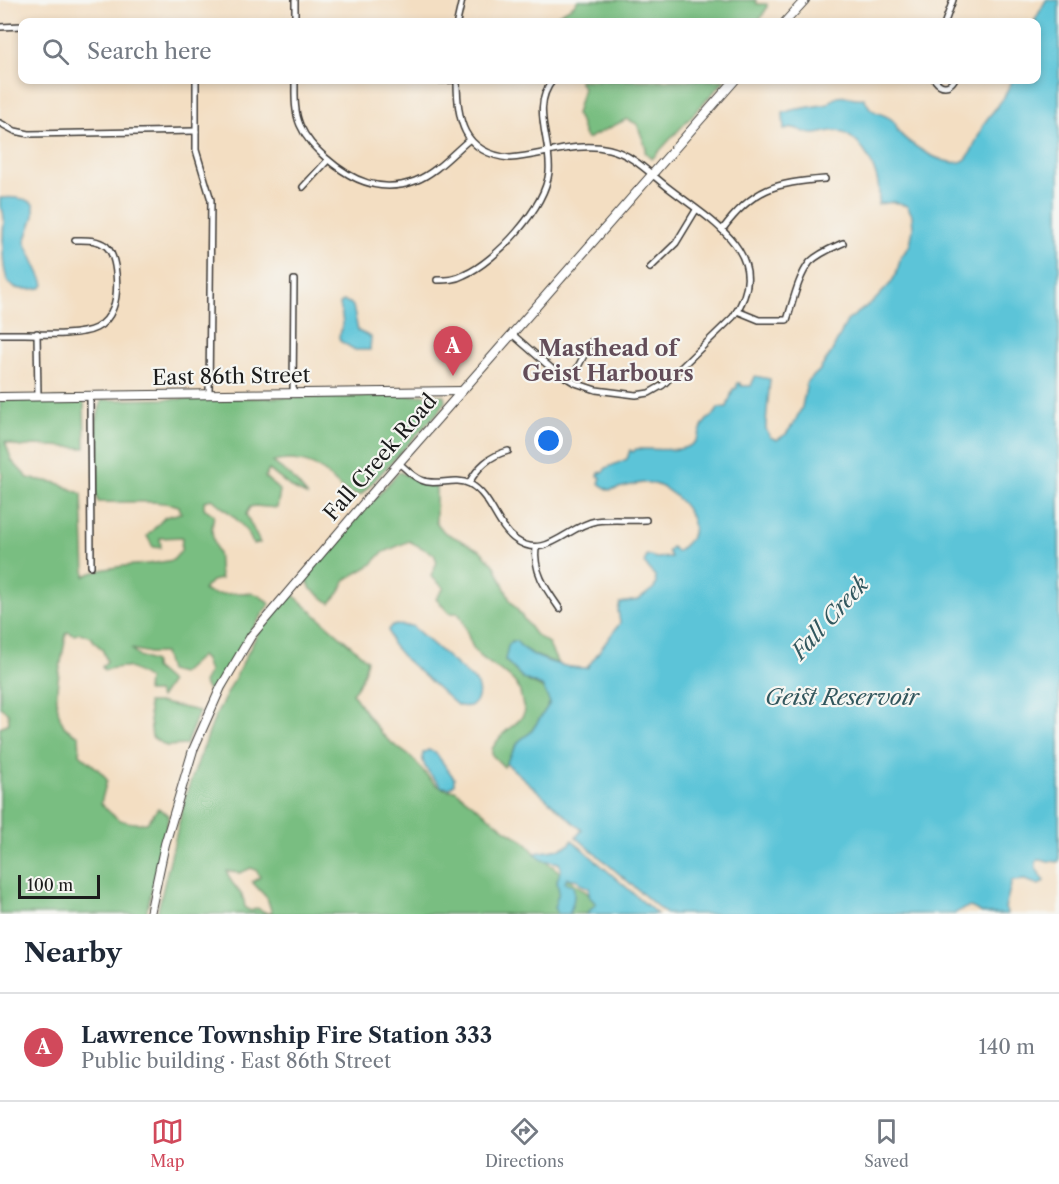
<!DOCTYPE html>
<html lang="en">
<head>
<meta charset="utf-8">
<style>
  body { margin:0; font-family:"Libre Caslon Text",serif; background:#f2f2f3; color:#1f2937 }
  .scale { position:absolute; left:18px; bottom:15px; width:82px; box-sizing:border-box; padding-left:6px; border:3px solid #1c1c1c; border-top:0; font-size:16px; line-height:21px; white-space:nowrap; color:#1c1c1c; -webkit-text-stroke:4px #f6f6f2; paint-order:stroke }
  .you { position:absolute; left:549px; top:441px; width:21px; height:21px; margin:-15px; border:4px solid #fff; border-radius:50%; background:#1a73e8; box-shadow:0 0 0 9px #1a73e833 }
  .badge { display:grid; place-items:center; width:39px; height:39px; border-radius:50%; background:#d1495b; color:#fff; font-size:20px; font-weight:700 }
  .pin { position:absolute; translate:-50% -50px; filter:drop-shadow(0 2px 3px #0008) }
  .pin::after { content:''; position:absolute; top:32px; width:21px; height:18px; background:inherit; clip-path:polygon(0 0,100% 0,50% 100%) }
  .list { margin:0; padding:0; list-style:none }
  h2 { display:flex; justify-content:space-between; align-items:center; height:78px; margin:0; padding:0 24px; font-size:26px }
  h2 small { font-size:20px; font-weight:400; color:#747a83 }
  .list li { display:grid; grid-template-columns:39px 1fr auto; gap:18px; align-items:center; box-sizing:border-box; height:108px; padding:0 24px; border-top:2px solid #e0e1e3 }
  .list b { display:block; font-size:22px; white-space:nowrap }
  .list p { margin:0; font-size:20px; white-space:nowrap; color:#747a83 }
  .list em { font-size:20px; font-style:normal; color:#747a83 }
  .icon { flex:none; width:33px; height:33px; fill:none; stroke:currentColor; stroke-width:2; stroke-linecap:round; stroke-linejoin:round }
  .map { position:relative; flex:none; width:1059px; height:914px; overflow:hidden }
  .search { position:absolute; background:#fff; box-shadow:0 3px 9px #0003; left:18px; right:18px; top:18px; height:66px; display:flex; align-items:center; gap:15px; box-sizing:border-box; padding:0 21px; border-radius:12px; color:#747a83; font-size:22px }
  .sheet { height:186px; background:#fff }
  nav { display:flex; justify-content:space-around; align-items:center; box-sizing:border-box; height:84px; border-top:2px solid #e0e1e3; background:#fff; font-size:16px; color:#747a83 }
  nav a { display:grid; justify-items:center; gap:3px }
  nav .on { color:#d1495b }
  .map>svg:first-child { display:block }
</style>
</head>
<body>
<div class="map">
<svg width="1059" height="914" viewBox="0 0 1059 914">
  <rect width="100%" height="100%" fill="#f6f6f2"/>
  <filter id="ink" filterUnits="userSpaceOnUse"><feTurbulence type="fractalNoise" baseFrequency=".0167" numOctaves="2"/><feDisplacementMap in="SourceGraphic" scale="12" xChannelSelector="R" yChannelSelector="G"/><feConvolveMatrix kernelMatrix="1 2 1 2 8 2 1 2 1" color-interpolation-filters="sRGB"/></filter>
  <filter id="wash" filterUnits="userSpaceOnUse"><feTurbulence type="fractalNoise" baseFrequency=".008" numOctaves="4" result="noise"/><feDisplacementMap in="SourceGraphic" scale="24" xChannelSelector="R" yChannelSelector="G"/><feGaussianBlur stdDeviation="1.35" result="paint"/><feColorMatrix in="noise" values="0 0 0 0 0 0 0 0 0 0 0 0 0 0 0 0 0 1.4 0 .05"/><feComposite in="paint" operator="in"/></filter>
  <g filter="url(#wash)">
    <rect width="100%" height="100%" fill="#f3dec2"/>
    <g fill="#79be81" stroke="#4a6d4e" stroke-width="1.5" fill-rule="evenodd">
      <polygon points="578,0 756,0 757,4 767,4 767,8 758,22 554,22 557,15 573,6"/>
      <path d="M579 80H725L652 159 645 152 646 148 637 124 627 119 587 139C581 132 582 122 576 114L583 88Z"/>
      <path d="M444 395 445 402 439 411 361 495C343 495 335 480 323 471 309 460 290 458 273 462L291 476 308 496 292 488 269 470 265 477 280 491 277 508 255 506 250 507 246 514 260 543 253 544C246 524 228 512 212 499L204 501V508L214 515C210 533 213 538 218 554 220 562 218 571 221 579L212 581 203 590C219 600 241 588 258 595 262 597 266 601 270 604L244 641 216 691 208 690 203 683 209 672 205 660 201 656 181 674 169 671 164 653H149L132 649 139 656 154 662V668L168 680 170 683 160 698 157 692H147L148 679C128 665 128 665 104 670L102 667 107 661 102 649 94 642 91 637 80 633 74 635 68 632 66 633C63 662 48 699 64 726 67 730 74 733 79 736L80 754C88 762 103 771 107 780L101 803C116 821 124 824 147 823L158 808 169 815 146 914H0V727L9 723 8 713 0 707V489L2 475 0 468V400L84 399 85 448 35 445 20 447 5 442 12 461 28 478 58 483 82 494 85 576C112 563 144 567 173 560L181 551 182 537 160 538 161 548 153 547 147 536 165 517 181 513 179 506C152 499 125 503 98 502L95 491 96 421 102 400Z"/>
      <path d="M399 472 423 482 436 486V522L444 532 480 550 495 566 510 600 535 634 548 643 558 664 534 655 512 643 505 660C511 666 517 673 523 678 537 689 544 681 550 703L531 732 519 741 504 767 492 755V749C495 744 499 738 504 733 512 725 521 722 525 711 520 703 523 693 516 684 506 670 487 665 476 652 467 641 467 624 458 613H449L436 599 444 588 431 576 437 562 434 554 409 541 382 553 371 565 345 580 339 593 330 603 311 589 305 576Z"/>
      <path d="M291 593 367 660C365 672 361 684 352 693 363 708 373 725 386 738 394 746 404 751 412 758 424 770 435 792 455 790L506 830 524 841 535 853 615 914H157L186 794 215 717 260 629ZM251 868 256 870 260 877 252 882 267 898 272 913H267L257 908 251 911 245 908C245 890 229 886 227 871L240 873Z"/>
      <polygon points="148,703 162,703 199,711 186,745 166,746 152,737"/>
    </g>
    <g fill="#5bc4d8" stroke="#3c707a" stroke-width="1.5">
      <path d="M1046 0H1059V862L1038 860 1036 862V868L1044 881 1039 885 1025 880 1012 881 1005 908 1008 914C1001 914 994 914 987 914 970 912 977 900 954 914H666L576 837 582 830 506 763 519 741 531 732 550 703 542 686 524 679 505 660 508 646 512 641H516C529 658 565 669 587 668L620 623 618 610 620 603 638 600 654 588 656 584 655 576 644 563 647 555 656 558 671 557 668 551 672 547 677 552C681 549 690 540 692 536 701 515 669 485 650 483 639 481 621 489 609 490L599 484 601 477 598 476 599 473 603 472 606 468 627 459 630 450 633 452 636 449C653 448 684 454 695 442 700 436 700 428 706 421 710 416 716 416 718 408L727 407 733 389 737 388V383H740L741 386H751L755 376 770 379 766 423V429L770 437 777 440 786 434 794 423 802 407 807 382 819 371 831 353 847 321 876 299 891 283 896 274 901 257 910 245 913 229 912 215 907 206 893 202 878 204C883 178 865 139 838 131 832 129 822 134 815 134 807 135 801 129 793 128 790 128 787 130 784 130L783 113 792 110 828 104C839 90 850 100 864 98 866 101 868 106 871 109 878 115 889 114 895 123 896 125 897 129 898 131 907 144 951 172 966 159 972 154 980 130 985 122 995 108 1007 97 1012 80H1036V22H1034Z"/>
      <path d="M0 198C11 197 27 197 34 205V216L25 242 43 281 44 285 41 288C32 289 20 291 12 286 0 278 3 233 4 219L3 211 0 207Z"/>
      <polygon points="343,301 350,303 353,306 358,331 371,337 370,350 355,350 340,341 339,337 343,323 340,304"/>
      <path d="M392 625 412 626 476 682C483 698 475 711 457 705L404 658 392 644 388 630Z"/>
      <path d="M428 750 435 752 454 778V784L450 788 442 787C433 777 420 767 423 753Z"/>
      <path d="M572 840 657 914H586L596 904 589 896V888L580 884 578 880 567 878 565 883 573 885C576 897 573 903 569 914H558L554 908 559 892 557 881 561 869 559 863 542 860 535 853 560 849 570 844Z"/>
    </g>
  </g>
  <g filter="url(#ink)">
    <g fill="none" stroke-linecap="round" stroke-linejoin="round">
      <g stroke="#3c3935" stroke-width="8">
        <g id="street">
          <polyline points="295,22 295,0"/>
          <polyline points="457,22 462,0"/>
          <polyline points="945,22 953,0"/>
          <polyline points="0,27 22,26"/>
          <polyline points="196,80 196,150 211,200 209,394"/>
          <path d="M295 80C295 95 294 111 300 125 306 139 315 148 326 158 352 181 381 194 415 181 436 173 453 153 470 139"/>
          <path d="M457 80C457 119 462 153 510 158 542 156 577 141 609 149 634 155 650 174 670 189 711 221 777 256 733 317L663 385 649 393 636 395 596 390 575 383 551 368 512 334"/>
          <path d="M935 80C941 88 949 88 954 80"/>
          <polyline points="393,81 457,80"/>
          <polyline points="0,123 15,131 29,134 196,131"/>
          <polyline points="303,187 328,160"/>
          <path d="M722 230C753 188 775 183 825 179"/>
          <polyline points="650,268 676,243 696,210"/>
          <path d="M437 280C447 280 455 280 464 275 496 261 545 208 549 172 552 141 530 107 553 80"/>
          <path d="M737 311 759 320H787C793 302 798 277 810 262 819 253 832 248 843 243"/>
          <polyline points="37,333 38,397"/>
          <path d="M0 334C23 333 77 338 96 328 104 324 110 316 113 308 119 293 118 257 106 246 97 239 86 240 75 240"/>
          <polyline points="571,380 591,342"/>
          <polyline points="293,393 294,280"/>
          <polyline points="90,396 91,566"/>
          <path d="M399 463C406 469 412 476 421 480 437 487 454 476 470 484 492 496 496 526 516 540 546 561 567 526 596 521 612 519 630 521 646 520"/>
          <path d="M469 483C478 467 489 456 508 451"/>
          <path d="M536 547C533 572 546 589 560 609"/>
        </g>
      </g>
      <g stroke="#3c3935" stroke-width="10">
        <g id="secondary">
          <polyline points="785,22 805,0"/>
          <polyline points="0,397 462,391"/>
          <polyline points="150,914 165,844 193,750 221,687 251,636 369,497 735,80"/>
        </g>
      </g>
      <use href="#street" stroke="#fff" stroke-width="5"/>
      <use href="#secondary" stroke="#fff" stroke-width="8"/>
    </g>
  </g>
  <g text-anchor="middle" dominant-baseline="central" stroke-width="4.5" stroke-linejoin="round" paint-order="stroke">
    <g font-size="21" fill="#1c1c1c" stroke="#f6f6f2">
      <text transform="translate(231 376) rotate(-1)">East 86th Street</text>
      <text transform="translate(380 457) rotate(-49)">Fall Creek Road</text>
    </g>
    <g font-size="22" font-weight="bold" fill="#634d59" stroke="#f6f6f2">
      <text x="608" y="348">Masthead of<tspan x="608" dy="25">Geist Harbours</tspan></text>
    </g>
    <g font-size="22" font-style="italic" fill="#32575e" stroke="#f6f6f2">
      <text transform="translate(830 618) rotate(-48)">Fall Creek</text>
      <text x="842" y="697">Geist Reservoir</text>
    </g>
  </g>
</svg>
<div class="scale">100 m</div>
<div class="you"></div>
<div class="pin badge" style="left:453px;top:376px">A</div>
<div class="search"><svg class="icon" aria-label="search" viewBox="0 0 24 24"><circle cx="10" cy="10" r="6"/><path d="M15 15l6 6"/></svg>Search here</div>
</div>
<section class="sheet">
<h2>Nearby<small></small></h2>
<ul class="list">
<li><span class="badge">A</span><div><b>Lawrence Township Fire Station 333</b><p>Public building · East 86th Street</p></div><em>140 m</em></li>
</ul>
</section>
<nav>
<a class="on"><svg class="icon" aria-label="map" viewBox="0 0 24 24"><path d="M3 6l6-2 6 2 6-2v14l-6 2-6-2-6 2zM9 4v14M15 6v14"/></svg>Map</a>
<a><svg class="icon" aria-label="directions" viewBox="0 0 24 24"><path d="M12 3l9 9-9 9-9-9zM9 14v-3h6M13 9l2 2-2 2"/></svg>Directions</a>
<a><svg class="icon" aria-label="saved" viewBox="0 0 24 24"><path d="M7 4h10v16l-5-4-5 4z"/></svg>Saved</a>
</nav>
</body>
</html>
